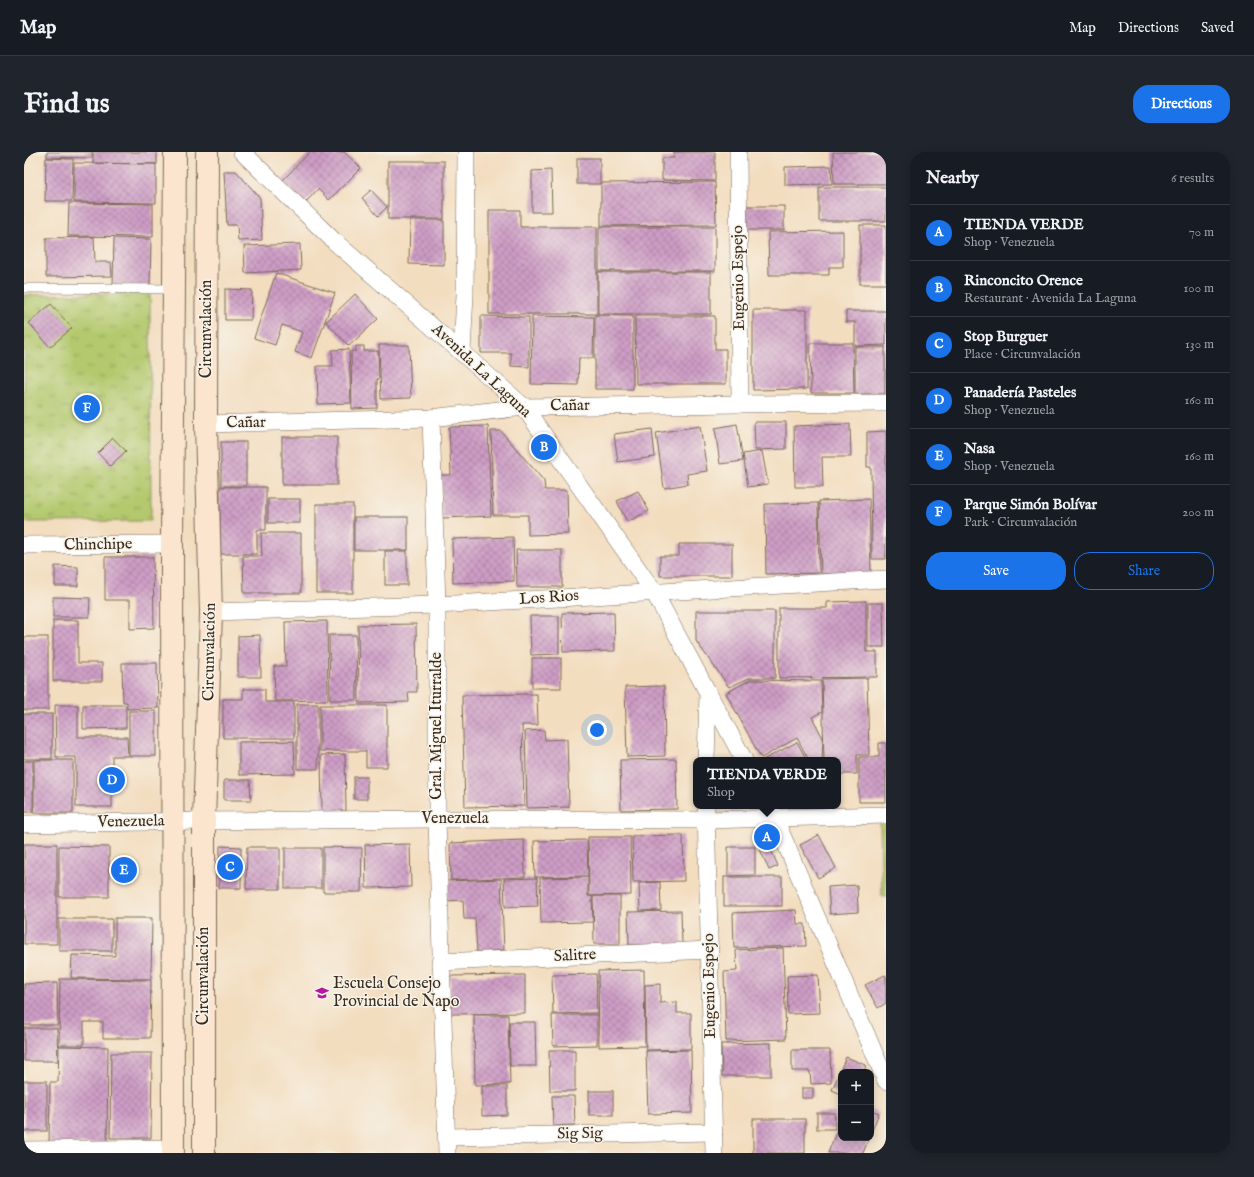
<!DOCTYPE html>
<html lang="en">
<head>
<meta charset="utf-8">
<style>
  body { margin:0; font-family:"IM FELL English",serif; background:#20242c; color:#f1f3f6 }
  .controls { position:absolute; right:12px; bottom:12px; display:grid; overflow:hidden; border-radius:8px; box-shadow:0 2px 10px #0003 }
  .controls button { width:36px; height:36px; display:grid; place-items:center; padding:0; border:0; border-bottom:1px solid #363941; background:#171b24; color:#f1f3f6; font:20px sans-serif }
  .you { position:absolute; left:573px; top:578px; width:14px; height:14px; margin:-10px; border:3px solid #fff; border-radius:50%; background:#1a73e8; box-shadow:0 0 0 6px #1a73e833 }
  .badge { display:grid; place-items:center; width:26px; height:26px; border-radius:50%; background:#1a73e8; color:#fff; font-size:13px; font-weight:700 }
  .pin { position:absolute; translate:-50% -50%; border:2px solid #fff; box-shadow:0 1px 4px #0006 }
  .popup { position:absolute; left:669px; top:605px; width:148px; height:52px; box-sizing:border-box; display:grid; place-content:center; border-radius:8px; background:#171b24; filter:drop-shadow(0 1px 3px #0005); font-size:13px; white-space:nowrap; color:#9ea1a6 }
  .popup b { font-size:15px; color:#f1f3f6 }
  .popup::after { content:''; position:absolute; left:50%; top:100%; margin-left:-8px; border:8px solid transparent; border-top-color:#171b24 }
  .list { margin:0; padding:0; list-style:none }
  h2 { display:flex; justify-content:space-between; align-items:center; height:52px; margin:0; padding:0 16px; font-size:17px }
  h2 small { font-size:13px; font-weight:400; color:#9ea1a6 }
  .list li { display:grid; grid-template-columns:26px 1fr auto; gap:12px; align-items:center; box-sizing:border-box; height:56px; padding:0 16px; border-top:1px solid #363941 }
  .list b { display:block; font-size:15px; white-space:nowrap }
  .list p { margin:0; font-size:13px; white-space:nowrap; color:#9ea1a6 }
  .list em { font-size:13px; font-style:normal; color:#9ea1a6 }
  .actions { display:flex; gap:8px; padding:12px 16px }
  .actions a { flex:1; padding:9px 0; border:1px solid #1a73e8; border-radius:16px; text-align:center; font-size:14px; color:#1a73e8 }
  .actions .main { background:#1a73e8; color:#fff }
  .map { position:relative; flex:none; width:862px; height:1001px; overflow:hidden; border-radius:16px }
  header { display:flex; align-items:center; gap:24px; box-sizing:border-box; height:56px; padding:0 20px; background:#171b24; border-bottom:1px solid #363941 }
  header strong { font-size:19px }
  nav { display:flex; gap:22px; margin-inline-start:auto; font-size:14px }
  .intro { display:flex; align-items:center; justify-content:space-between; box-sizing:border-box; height:96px; padding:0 24px }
  h1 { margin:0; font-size:28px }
  .button { padding:10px 18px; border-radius:16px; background:#1a73e8; color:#fff; font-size:14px; font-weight:700 }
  main { display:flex; gap:24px; padding:0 24px }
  aside { flex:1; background:#171b24; border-radius:16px; box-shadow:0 2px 10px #0003 }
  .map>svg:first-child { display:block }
</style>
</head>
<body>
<header>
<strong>Map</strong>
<nav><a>Map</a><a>Directions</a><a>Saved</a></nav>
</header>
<div class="intro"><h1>Find us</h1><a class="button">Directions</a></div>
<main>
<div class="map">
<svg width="862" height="1001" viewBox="0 0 862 1001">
  <defs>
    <pattern id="park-tufts" width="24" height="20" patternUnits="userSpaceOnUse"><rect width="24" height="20" fill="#b4c96e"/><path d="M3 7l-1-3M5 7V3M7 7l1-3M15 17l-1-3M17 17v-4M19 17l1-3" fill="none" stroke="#94a35a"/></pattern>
    <pattern id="building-cross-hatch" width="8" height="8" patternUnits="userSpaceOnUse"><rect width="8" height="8" fill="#ce9dc6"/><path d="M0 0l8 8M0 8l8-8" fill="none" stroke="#a880a0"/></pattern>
  </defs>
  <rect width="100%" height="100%" fill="#f7f3e8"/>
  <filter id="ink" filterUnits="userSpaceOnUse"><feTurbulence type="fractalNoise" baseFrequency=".025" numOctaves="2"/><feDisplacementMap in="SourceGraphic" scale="8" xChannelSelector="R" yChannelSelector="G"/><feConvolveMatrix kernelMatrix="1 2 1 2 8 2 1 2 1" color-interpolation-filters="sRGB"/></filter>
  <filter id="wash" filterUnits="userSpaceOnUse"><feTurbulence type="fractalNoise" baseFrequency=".012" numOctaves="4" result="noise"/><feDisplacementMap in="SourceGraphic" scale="16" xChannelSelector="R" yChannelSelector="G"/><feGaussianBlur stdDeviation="0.9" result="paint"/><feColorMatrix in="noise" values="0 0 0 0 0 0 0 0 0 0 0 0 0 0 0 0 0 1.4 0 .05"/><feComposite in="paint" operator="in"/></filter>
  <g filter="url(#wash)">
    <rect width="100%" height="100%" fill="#f3ddbf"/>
    <polygon fill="#b4c96e" stroke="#787a46" points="856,670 862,670 862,744 858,744"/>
    <polygon fill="url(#park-tufts)" stroke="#787a46" points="126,141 127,369 0,370 0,143"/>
    <g id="blocks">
      <g fill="url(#building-cross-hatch)">
        <polygon points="23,0 68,0 68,6 23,5"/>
        <polygon points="69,0 133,0 133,12 69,11"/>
        <polygon points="286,0 320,0 337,16 305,48 294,37 281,51 258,29"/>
        <polygon points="650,0 691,0 691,29 638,28 638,6 650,6"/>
        <polygon points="809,0 862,0 862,32 810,32"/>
        <polygon points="22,6 49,7 48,49 21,49"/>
        <rect x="553" y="6" width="23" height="26"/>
        <rect x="364" y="9" width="56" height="58"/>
        <polygon points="50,11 132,12 132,51 50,50"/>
        <polygon points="807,14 808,32 761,33 761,15"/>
        <polygon points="527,18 528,60 508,60 508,19"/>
        <polygon points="200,19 212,19 236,46 238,88 214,89 213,73 203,73"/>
        <polygon points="691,30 692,73 577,74 577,31"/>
        <rect x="795" y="35" width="67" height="34"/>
        <polygon points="347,38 363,55 354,64 338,46"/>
        <polygon points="45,51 129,52 129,85 44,84"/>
        <rect x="721" y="54" width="39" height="24"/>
        <polygon points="465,58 496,58 496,75 573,75 573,162 465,162"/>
        <polygon points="386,68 420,68 420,113 385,112"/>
        <rect x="836" y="73" width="26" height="59"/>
        <rect x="575" y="75" width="116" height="44"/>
        <polygon points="819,79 819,115 805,115 805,123 745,123 744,80"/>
        <polygon points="70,85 71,110 87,110 88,124 22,125 22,86"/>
        <polygon points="90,86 127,87 126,134 89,133"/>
        <polygon points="276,92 277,118 221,121 220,94"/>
        <rect x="574" y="120" width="113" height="42"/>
        <polygon points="252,121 311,141 288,206 271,200 278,180 258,173 251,193 230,186"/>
        <polygon points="201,137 228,138 227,168 201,168"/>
        <polygon points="331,142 354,167 325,194 302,170"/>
        <polygon points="27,152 48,176 26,195 5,171"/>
        <polygon points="729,158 783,158 783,237 729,238"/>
        <polygon points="822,159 862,159 862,193 831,194 831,170 822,170"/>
        <polygon points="571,163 609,164 609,237 571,237"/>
        <polygon points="457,164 505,165 505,215 487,214 487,201 457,201"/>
        <polygon points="508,164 570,165 569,206 555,206 554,233 507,232"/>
        <polygon points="611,164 691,164 691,197 702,197 702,232 612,232"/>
        <polygon points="786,191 829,191 830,241 787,241"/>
        <polygon points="355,193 385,193 387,246 357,247"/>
        <polygon points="332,194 340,194 340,199 354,199 355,227 353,227 353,256 328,257 327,199 332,199"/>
        <rect x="831" y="195" width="30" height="47"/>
        <polygon points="325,197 327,251 294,252 293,214 309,214 308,198"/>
        <polygon points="730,270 762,270 762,297 731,298"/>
        <polygon points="713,272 719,309 696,312 691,276"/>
        <polygon points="826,272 827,305 798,305 799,335 771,335 770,274"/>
        <polygon points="464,274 467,364 418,366 417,323 427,323 425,275"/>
        <polygon points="676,274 683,319 663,322 664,332 640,336 632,281"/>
        <polygon points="628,277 631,305 594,310 590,282"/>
        <polygon points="467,279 477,279 520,329 521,338 543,338 544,382 504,383 504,363 469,363"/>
        <polygon points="862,279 862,407 848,407 847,315 843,315 843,280"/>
        <rect x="258" y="285" width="55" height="48"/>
        <polygon points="89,286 102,299 86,314 74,301"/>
        <rect x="197" y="290" width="25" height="44"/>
        <polygon points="738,299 744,332 724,335 719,302"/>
        <polygon points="196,335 242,335 242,378 233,378 233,402 196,402"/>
        <polygon points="614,339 625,359 603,370 593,349"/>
        <rect x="244" y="347" width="32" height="24"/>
        <polygon points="845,347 847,421 797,422 795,349"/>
        <polygon points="794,351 795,421 742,422 741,352"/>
        <rect x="292" y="352" width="37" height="89"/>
        <rect x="330" y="365" width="54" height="33"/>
        <polygon points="237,381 277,381 277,441 220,441 219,404 238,404"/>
        <polygon points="489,385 490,429 429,431 428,387"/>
        <polygon points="655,392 708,392 708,424 636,424 636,404 655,404"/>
        <polygon points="492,398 538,398 538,435 493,435"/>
        <rect x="361" y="399" width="22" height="34"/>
        <polygon points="81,405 129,405 130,476 106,477 106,448 81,448"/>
        <polygon points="31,414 54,415 54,434 31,434"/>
        <polygon points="29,445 66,446 65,465 29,465"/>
        <polygon points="842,449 842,500 853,500 853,525 755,526 755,456 803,456 803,450"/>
        <polygon points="844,451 859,451 860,495 844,495"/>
        <polygon points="672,459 751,459 751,526 725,526 705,535 672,489"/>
        <polygon points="590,460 591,499 539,500 538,461"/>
        <polygon points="506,464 535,464 535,502 507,503"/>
        <polygon points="29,468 54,468 54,511 78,511 78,529 29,529"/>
        <polygon points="303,469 304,548 251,549 250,514 262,514 261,470"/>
        <polygon points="392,472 393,540 384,540 385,550 335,551 334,473"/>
        <polygon points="236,483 237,525 214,525 214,484"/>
        <polygon points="305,483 332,483 333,548 306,548"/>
        <rect x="0" y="485" width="24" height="73"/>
        <rect x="508" y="506" width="29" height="30"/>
        <polygon points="98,511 133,511 134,556 103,557 103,550 99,550"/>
        <polygon points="843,526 845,603 833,603 833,622 814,622 814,608 800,608 798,527"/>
        <polygon points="726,528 797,529 798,560 788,565 799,586 798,608 785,608 773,586 737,606 702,541"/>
        <polygon points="640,534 641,604 603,605 601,535"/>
        <polygon points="219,537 241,537 241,550 270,550 270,586 199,586 199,547 219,547"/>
        <polygon points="513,542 514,573 498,573 500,654 441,655 438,543"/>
        <rect x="273" y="552" width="21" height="65"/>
        <polygon points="31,553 54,553 54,585 103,585 104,604 88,604 88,655 52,655 52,605 32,605"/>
        <polygon points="59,553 102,553 102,576 59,577"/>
        <polygon points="296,553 363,553 363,615 342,615 342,599 296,599"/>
        <rect x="105" y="559" width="27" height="45"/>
        <rect x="0" y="562" width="28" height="45"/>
        <polygon points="520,578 521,588 543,587 545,655 503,656 501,579"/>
        <polygon points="270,589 271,622 215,623 215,590"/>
        <polygon points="773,590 783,608 739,608"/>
        <polygon points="855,591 862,591 862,650 835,650 835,605 855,605"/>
        <polygon points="321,602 322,659 298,660 297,603"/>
        <polygon points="652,607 653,657 597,658 596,608"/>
        <rect x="10" y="608" width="39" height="53"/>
        <rect x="0" y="609" width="9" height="51"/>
        <rect x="330" y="625" width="13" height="22"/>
        <polygon points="200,628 226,628 227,648 200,648"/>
        <polygon points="659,683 660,729 609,730 608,684"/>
        <polygon points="795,683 812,716 794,726 776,693"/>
        <polygon points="564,685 606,685 607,743 565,744"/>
        <polygon points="500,688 501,725 427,728 426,691"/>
        <polygon points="563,688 564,724 511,725 510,689"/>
        <rect x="0" y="692" width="33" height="100"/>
        <polygon points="386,692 387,735 342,736 341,693"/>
        <polygon points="745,693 754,714 745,718 736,697"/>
        <polygon points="35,694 85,695 85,745 35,745"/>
        <polygon points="196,694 217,695 217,736 195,736"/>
        <polygon points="223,695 256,695 256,737 222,737"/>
        <polygon points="299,695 338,696 337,740 299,740"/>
        <polygon points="704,695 731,695 731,723 704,724"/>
        <rect x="261" y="696" width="36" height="40"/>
        <polygon points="564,725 564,744 568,744 569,770 517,771 516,726"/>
        <rect x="700" y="725" width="58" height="29"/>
        <polygon points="513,726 514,754 481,755 480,727"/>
        <polygon points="477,727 480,798 453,800 451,767 440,767 439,748 423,749 422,729"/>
        <polygon points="636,730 637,758 616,759 615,731"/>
        <polygon points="833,733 834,760 806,762 804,735"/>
        <polygon points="569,744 596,744 596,792 570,792"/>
        <polygon points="772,758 773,772 781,772 782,794 710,796 709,761"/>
        <polygon points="657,759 658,792 605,793 604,760"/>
        <polygon points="91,766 128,766 127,827 47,826 48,803 91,804"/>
        <rect x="35" y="767" width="53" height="32"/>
        <polygon points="759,796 762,887 702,889 700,820 713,819 712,798"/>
        <polygon points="620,818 621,894 575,895 574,819"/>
        <polygon points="572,822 573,861 529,862 528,823"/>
        <polygon points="501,823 501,861 427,862 426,824"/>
        <polygon points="794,823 796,861 764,862 763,824"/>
        <polygon points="861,823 862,825 862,851 854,856 841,833"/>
        <polygon points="36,827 127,828 126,886 79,886 79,870 60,870 60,893 35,893"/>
        <polygon points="33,831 34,873 0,873 0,832"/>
        <polygon points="636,832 636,851 653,850 653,861 667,861 667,897 622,898 621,833"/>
        <polygon points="450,863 484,863 486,932 451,933"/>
        <polygon points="528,863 573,863 573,893 529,894"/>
        <polygon points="485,870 511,870 512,914 486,914"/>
        <polygon points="0,876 33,876 34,909 0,909"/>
        <polygon points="747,891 747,924 698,924 697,892"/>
        <polygon points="35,894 84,895 83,992 25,991 26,930 34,930"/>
        <polygon points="525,898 551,898 551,939 526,939"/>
        <polygon points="667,898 668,961 624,962 622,899"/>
        <polygon points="768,898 806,898 807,931 787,932 786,919 768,919"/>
        <polygon points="87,901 128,901 127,986 86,986"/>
        <polygon points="822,905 842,913 840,920 817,920 817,942 808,938"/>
        <rect x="0" y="929" width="23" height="50"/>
        <polygon points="458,934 483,934 483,963 458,964"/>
        <rect x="778" y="936" width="11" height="10"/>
        <rect x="565" y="939" width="24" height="24"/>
        <polygon points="528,944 550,944 551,973 529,974"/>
        <polygon points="847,958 855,961 847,981"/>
        <rect x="793" y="961" width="18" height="16"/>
        <rect x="729" y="967" width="52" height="34"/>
        <polygon points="817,968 817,986 845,986 839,1001 804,1001"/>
      </g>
    </g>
  </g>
  <g filter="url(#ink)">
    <use href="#blocks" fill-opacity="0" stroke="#7b6956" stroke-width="1"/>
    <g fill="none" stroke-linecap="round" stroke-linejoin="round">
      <g stroke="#7b6956" stroke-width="10">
        <polyline id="lane" points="0,136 150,137"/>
      </g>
      <g stroke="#7b6956" stroke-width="18">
        <g id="street">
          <polyline points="218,0 310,89 500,255 630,440 720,608"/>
          <polyline points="714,0 716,252"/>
          <polyline points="438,199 441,143 442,0"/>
          <polyline points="407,266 413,453 413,667 423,1001"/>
          <polyline points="182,272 407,266 500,255 716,252 862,251"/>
          <polyline points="0,393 148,392"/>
          <polyline points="187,460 413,453 862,427"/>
          <polyline points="682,608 684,542"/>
          <polyline points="682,654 690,1001"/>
          <polyline points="747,657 862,929"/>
          <polyline points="0,672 180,669 413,667 681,668 862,663"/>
          <polyline points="416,810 686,798"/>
          <polyline points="423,985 690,980"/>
          <polyline points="0,998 149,996"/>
        </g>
      </g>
      <g stroke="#7b6956" stroke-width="24">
        <g id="secondary">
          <polyline points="149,1001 148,392 151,0"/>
          <polyline points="180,1001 180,669 187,460 182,272 183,0"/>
        </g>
      </g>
      <use href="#lane" stroke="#fff" stroke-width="9"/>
      <use href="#street" stroke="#fff" stroke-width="17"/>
      <use href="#secondary" stroke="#fbe5cf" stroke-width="22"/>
    </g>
  </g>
  <defs>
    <g id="school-bare" transform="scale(1.08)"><path d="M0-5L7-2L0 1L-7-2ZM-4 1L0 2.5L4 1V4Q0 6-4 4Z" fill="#b5179e" stroke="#f7f3e8" stroke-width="2.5" paint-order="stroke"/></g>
  </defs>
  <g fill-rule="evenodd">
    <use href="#school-bare" x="298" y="841"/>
  </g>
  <g text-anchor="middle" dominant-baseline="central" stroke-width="3" stroke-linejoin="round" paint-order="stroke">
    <g font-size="16" fill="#3b2a1e" stroke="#f7f3e8">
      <text transform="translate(715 126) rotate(-91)">Eugenio Espejo</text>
      <text transform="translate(183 177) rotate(-90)">Circunvalación</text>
      <text transform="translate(457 219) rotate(43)">Avenida La Laguna</text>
      <text transform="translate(546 254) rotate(-1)">Cañar</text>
      <text transform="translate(222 271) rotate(-1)">Cañar</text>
      <text transform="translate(74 393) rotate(-1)">Chinchipe</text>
      <text transform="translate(525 446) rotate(-4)">Los Rios</text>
      <text transform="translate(186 500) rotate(-89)">Circunvalación</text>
      <text transform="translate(413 574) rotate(-90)">Gral. Miguel Iturralde</text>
      <text x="431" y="667">Venezuela</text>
      <text transform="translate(107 670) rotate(-1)">Venezuela</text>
      <text transform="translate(551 804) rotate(-3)">Salitre</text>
      <text transform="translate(180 824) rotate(-90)">Circunvalación</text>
      <text transform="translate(686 834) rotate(-91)">Eugenio Espejo</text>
      <text transform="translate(556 982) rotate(-1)">Sig Sig</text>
    </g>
    <g font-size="16" fill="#3b2a1e" stroke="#f7f3e8" text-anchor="start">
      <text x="309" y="832">Escuela Consejo<tspan x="309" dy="18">Provincial de Napo</tspan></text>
    </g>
  </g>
</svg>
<div class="controls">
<button>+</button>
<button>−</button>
</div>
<div class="you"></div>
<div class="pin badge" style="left:743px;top:685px">A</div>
<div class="popup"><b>TIENDA VERDE</b>Shop</div>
<div class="pin badge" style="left:520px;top:295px">B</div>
<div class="pin badge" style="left:206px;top:715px">C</div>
<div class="pin badge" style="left:88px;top:628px">D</div>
<div class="pin badge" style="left:100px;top:718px">E</div>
<div class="pin badge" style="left:63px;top:256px">F</div>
</div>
<aside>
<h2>Nearby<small>6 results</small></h2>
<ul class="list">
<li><span class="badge">A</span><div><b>TIENDA VERDE</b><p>Shop · Venezuela</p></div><em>70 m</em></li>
<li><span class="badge">B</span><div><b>Rinconcito Orence</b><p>Restaurant · Avenida La Laguna</p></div><em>100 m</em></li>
<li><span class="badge">C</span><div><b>Stop Burguer</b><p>Place · Circunvalación</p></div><em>130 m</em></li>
<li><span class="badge">D</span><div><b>Panadería Pasteles</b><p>Shop · Venezuela</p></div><em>160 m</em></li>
<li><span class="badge">E</span><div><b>Nasa</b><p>Shop · Venezuela</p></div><em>160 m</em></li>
<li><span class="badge">F</span><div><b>Parque Simón Bolívar</b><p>Park · Circunvalación</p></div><em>200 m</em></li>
</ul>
<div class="actions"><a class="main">Save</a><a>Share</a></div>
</aside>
</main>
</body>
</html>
